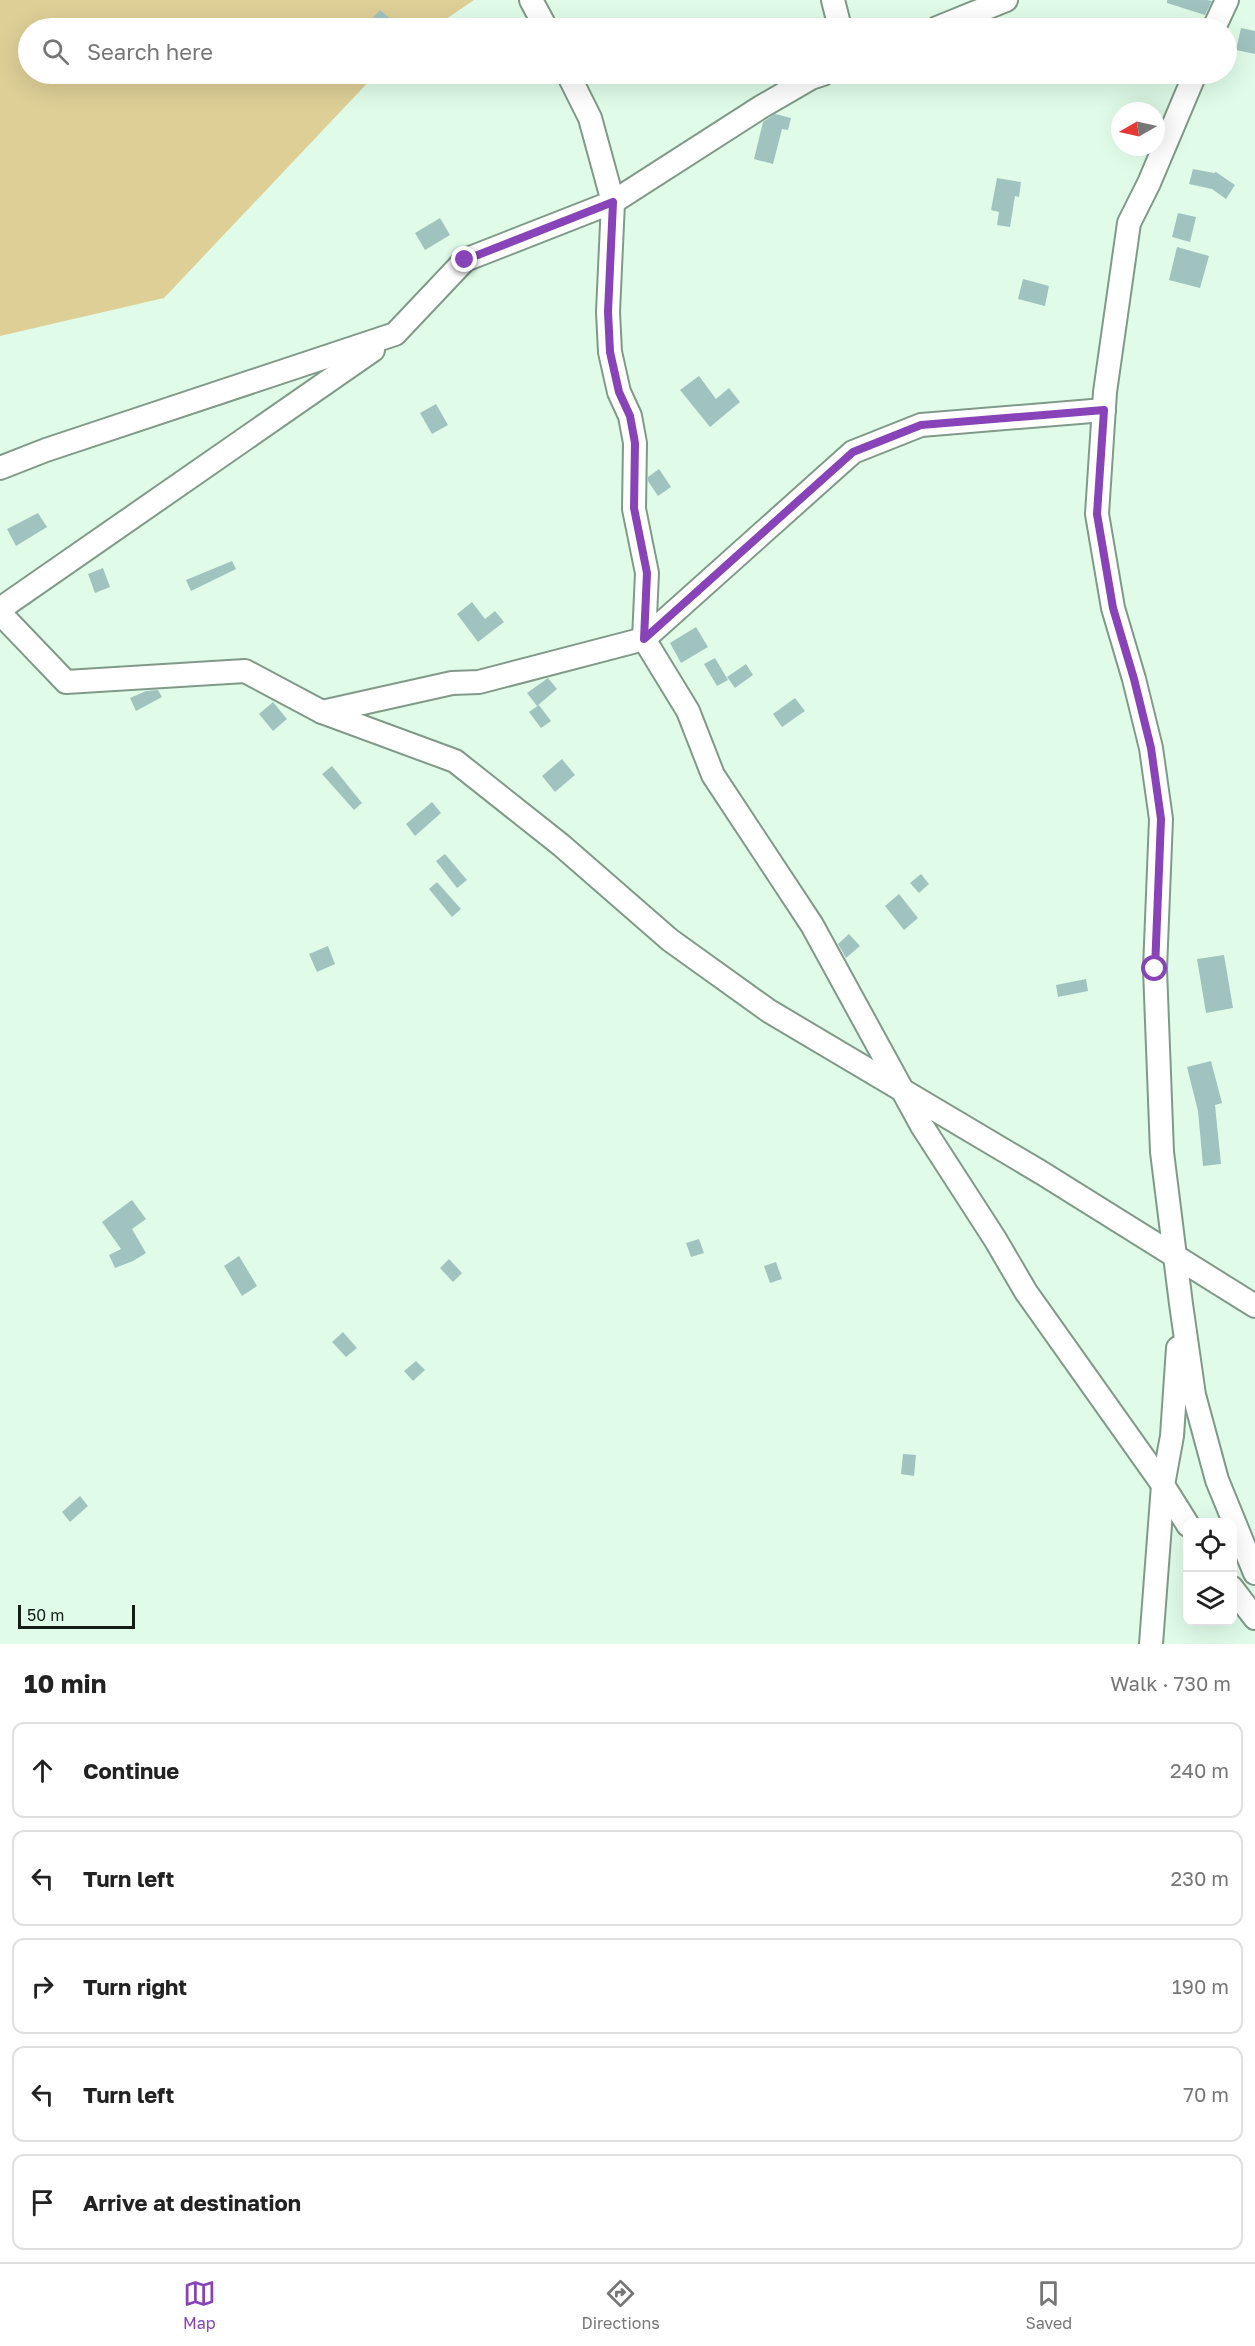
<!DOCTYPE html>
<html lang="en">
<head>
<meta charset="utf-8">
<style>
  body { margin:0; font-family:"Golos Text",sans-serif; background:#f2f2f2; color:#222 }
  .controls { position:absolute; right:18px; bottom:18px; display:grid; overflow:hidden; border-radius:12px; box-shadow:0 6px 24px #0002 }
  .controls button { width:54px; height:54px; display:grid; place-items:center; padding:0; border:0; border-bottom:2px solid #e0e0e0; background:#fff; color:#222; font:30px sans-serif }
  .compass { position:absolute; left:1111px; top:102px; width:54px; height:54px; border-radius:50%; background:#fff; box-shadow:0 6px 24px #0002; rotate:261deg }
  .scale { position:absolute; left:18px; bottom:15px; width:117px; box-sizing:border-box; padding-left:6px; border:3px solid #131d16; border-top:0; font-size:16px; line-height:21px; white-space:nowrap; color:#131d16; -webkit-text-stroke:4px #e0fce9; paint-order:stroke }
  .stop { position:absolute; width:18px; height:18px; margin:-14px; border:4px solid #8743b7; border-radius:50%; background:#fff }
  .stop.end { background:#8743b7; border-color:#fff; box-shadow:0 2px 6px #0008 }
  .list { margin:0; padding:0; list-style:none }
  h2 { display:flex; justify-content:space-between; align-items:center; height:78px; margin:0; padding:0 24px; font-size:26px }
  h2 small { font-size:20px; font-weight:400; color:#767676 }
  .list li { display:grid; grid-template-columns:39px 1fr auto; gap:18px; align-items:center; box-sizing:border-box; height:96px; margin:0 12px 12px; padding:0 12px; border:2px solid #e0e0e0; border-radius:12px }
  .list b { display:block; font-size:22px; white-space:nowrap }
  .list em { font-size:20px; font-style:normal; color:#767676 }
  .icon { flex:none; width:33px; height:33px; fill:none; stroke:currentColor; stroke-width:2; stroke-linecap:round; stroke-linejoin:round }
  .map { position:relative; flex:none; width:1255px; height:1644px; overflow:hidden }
  .search { position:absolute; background:#fff; box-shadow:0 6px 24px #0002; left:18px; right:18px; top:18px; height:66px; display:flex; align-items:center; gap:15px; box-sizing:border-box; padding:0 21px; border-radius:33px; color:#767676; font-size:22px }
  .sheet { height:618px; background:#fff }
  nav { display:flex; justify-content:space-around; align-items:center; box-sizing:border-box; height:84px; border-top:2px solid #e0e0e0; background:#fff; font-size:16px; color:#767676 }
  nav a { display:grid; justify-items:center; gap:3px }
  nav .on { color:#8743b7 }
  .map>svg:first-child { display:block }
</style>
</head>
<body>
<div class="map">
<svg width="1255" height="1644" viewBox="0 0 1255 1644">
  <rect width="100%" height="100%" fill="#e0fce9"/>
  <polygon fill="#decf97" points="0,0 474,0 433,28 28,28 28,74 376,74 164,298 0,336"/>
  <g fill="#a1c3bf">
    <polygon points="1167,0 1207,0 1212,1 1205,15 1167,3"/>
    <polygon points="380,10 392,20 385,28 380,28 370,21"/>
    <polygon points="1241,28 1255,31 1255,54 1236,50"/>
    <polygon points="775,114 791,118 788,130 782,129 773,164 754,159 763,122"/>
    <polygon points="1193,169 1214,173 1216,172 1235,185 1226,199 1212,189 1189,184"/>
    <polygon points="997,178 1021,182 1019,197 1015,196 1010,227 997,225 999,212 991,210"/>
    <polygon points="1178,213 1196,217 1190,242 1172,237"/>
    <polygon points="440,218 450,235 425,250 415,233"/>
    <polygon points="1177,247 1209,256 1200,288 1169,280"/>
    <polygon points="1023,279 1049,286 1045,306 1018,299"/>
    <polygon points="699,376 716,399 729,388 740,402 710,427 680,390"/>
    <polygon points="436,404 448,425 432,434 420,413"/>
    <polygon points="659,469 671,487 658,496 648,481 648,477"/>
    <polygon points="38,513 47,527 16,546 7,529"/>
    <polygon points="232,561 236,569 191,591 186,580"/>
    <polygon points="103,568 110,587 95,593 88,574"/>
    <polygon points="472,602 485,619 495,611 504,622 478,642 457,614"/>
    <polygon points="696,627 708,647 681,663 670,643"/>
    <polygon points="715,658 728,680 717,686 704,664"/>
    <polygon points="746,664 753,675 735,688 727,677"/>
    <polygon points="548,678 557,689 537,706 527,693"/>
    <polygon points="158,690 162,697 136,711 130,698 146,691"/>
    <polygon points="795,698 805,711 782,727 773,714"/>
    <polygon points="273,702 287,719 273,731 259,714"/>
    <polygon points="539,705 551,721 541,728 529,712"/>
    <polygon points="562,759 575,775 555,792 542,776"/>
    <polygon points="332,766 362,803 354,810 322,774"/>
    <polygon points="432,802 441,813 415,836 406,824"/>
    <polygon points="445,854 467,880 457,888 436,861"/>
    <polygon points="921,874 929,884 919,893 910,883"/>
    <polygon points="437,882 461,909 452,917 429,889"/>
    <polygon points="899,894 918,918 904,930 885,906"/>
    <polygon points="849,934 860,946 846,958 838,944"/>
    <polygon points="328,946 335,964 317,972 309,954"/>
    <polygon points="1224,955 1233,1008 1206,1013 1197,959"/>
    <polygon points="1086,979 1088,991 1058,997 1056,985"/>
    <polygon points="1211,1061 1222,1103 1215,1105 1221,1164 1203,1166 1198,1111 1187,1067"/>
    <polygon points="132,1200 146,1219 132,1229 146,1253 133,1261 115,1268 109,1255 121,1249 102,1222"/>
    <polygon points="699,1239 704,1253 691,1257 686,1243"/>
    <polygon points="239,1256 257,1286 242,1296 224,1266"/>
    <polygon points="449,1259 462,1273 453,1282 440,1268"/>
    <polygon points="776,1262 782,1279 770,1283 764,1266"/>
    <polygon points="343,1332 357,1348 346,1357 332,1342"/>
    <polygon points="416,1361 425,1370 413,1381 404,1371"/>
    <polygon points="903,1454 916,1455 914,1476 901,1474"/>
    <polygon points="80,1496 88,1506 70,1522 62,1512"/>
  </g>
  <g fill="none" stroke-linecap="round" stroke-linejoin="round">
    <g stroke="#809988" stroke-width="26">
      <g id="minor">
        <polyline points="531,0 546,28"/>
        <polyline points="833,0 840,28"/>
        <polyline points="937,28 1006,0"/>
        <polyline points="1214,28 1227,0"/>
        <polyline points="568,74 590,118 613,202 608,312 610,352 619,392 630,416 635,443 634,509 647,573 644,639 688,711 713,775 812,925 922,1126 995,1239 1026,1292 1163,1485 1188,1525"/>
        <polyline points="1195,74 1149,183 1129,223 1105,392 1097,514 1113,608 1134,679 1151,748 1161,819 1155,969 1162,1152 1181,1304 1194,1395 1217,1480 1255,1573"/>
        <polyline points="0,468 46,450 395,334 465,260 613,202 761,107 811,78 823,74"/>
        <polyline points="0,609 373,350"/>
        <polyline points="0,613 66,682 245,671 322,712 455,761 561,845 670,940 769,1011 1042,1173 1255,1306"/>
        <polyline points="322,712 452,683 479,682 644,639 853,452 921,425 1104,410"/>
        <polyline points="1232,1588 1255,1618"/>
        <polyline points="1151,1644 1163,1485 1172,1436 1178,1348"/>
      </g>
    </g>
    <use href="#minor" stroke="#fff" stroke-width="22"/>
  </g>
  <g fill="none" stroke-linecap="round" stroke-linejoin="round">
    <polyline stroke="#8743b7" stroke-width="8" points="465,260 613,202 608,312 610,352 619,392 630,416 635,443 634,508 647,573 644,639 853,452 921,425 1104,410 1097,514 1113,608 1134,679 1151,748 1161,819 1155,969"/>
  </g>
</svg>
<div class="controls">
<button><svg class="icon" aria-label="locate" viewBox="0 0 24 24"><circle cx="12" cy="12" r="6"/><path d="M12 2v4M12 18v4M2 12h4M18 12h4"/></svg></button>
<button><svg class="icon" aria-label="layers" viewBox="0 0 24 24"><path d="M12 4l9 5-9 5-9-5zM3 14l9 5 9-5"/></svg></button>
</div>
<svg class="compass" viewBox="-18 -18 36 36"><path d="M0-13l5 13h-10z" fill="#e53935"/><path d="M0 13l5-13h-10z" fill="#767676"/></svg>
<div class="scale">50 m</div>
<div class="stop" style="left:1155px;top:969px"></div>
<div class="stop end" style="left:465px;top:260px"></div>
<div class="search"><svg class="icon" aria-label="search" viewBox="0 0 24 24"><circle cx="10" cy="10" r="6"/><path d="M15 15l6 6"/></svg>Search here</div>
</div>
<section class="sheet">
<h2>10 min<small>Walk · 730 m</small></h2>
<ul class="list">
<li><svg class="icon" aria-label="ahead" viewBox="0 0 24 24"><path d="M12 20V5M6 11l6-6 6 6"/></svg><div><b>Continue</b></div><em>240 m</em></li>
<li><svg class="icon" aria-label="left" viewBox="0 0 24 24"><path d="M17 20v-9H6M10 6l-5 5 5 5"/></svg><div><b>Turn left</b></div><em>230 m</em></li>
<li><svg class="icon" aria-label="right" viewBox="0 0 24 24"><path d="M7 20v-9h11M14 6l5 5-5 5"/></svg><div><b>Turn right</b></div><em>190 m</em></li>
<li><svg class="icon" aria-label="left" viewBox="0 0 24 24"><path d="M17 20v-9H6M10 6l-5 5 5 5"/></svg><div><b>Turn left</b></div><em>70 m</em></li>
<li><svg class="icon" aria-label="arrive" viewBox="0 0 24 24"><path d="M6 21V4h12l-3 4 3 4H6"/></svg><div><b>Arrive at destination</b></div></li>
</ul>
</section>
<nav>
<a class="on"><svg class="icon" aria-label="map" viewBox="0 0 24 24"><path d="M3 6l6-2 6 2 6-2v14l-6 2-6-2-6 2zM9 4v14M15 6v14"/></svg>Map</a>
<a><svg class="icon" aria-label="directions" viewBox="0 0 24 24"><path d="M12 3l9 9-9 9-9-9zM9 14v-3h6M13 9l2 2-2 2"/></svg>Directions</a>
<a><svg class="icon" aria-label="saved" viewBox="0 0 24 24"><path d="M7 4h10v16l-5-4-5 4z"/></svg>Saved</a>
</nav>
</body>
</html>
